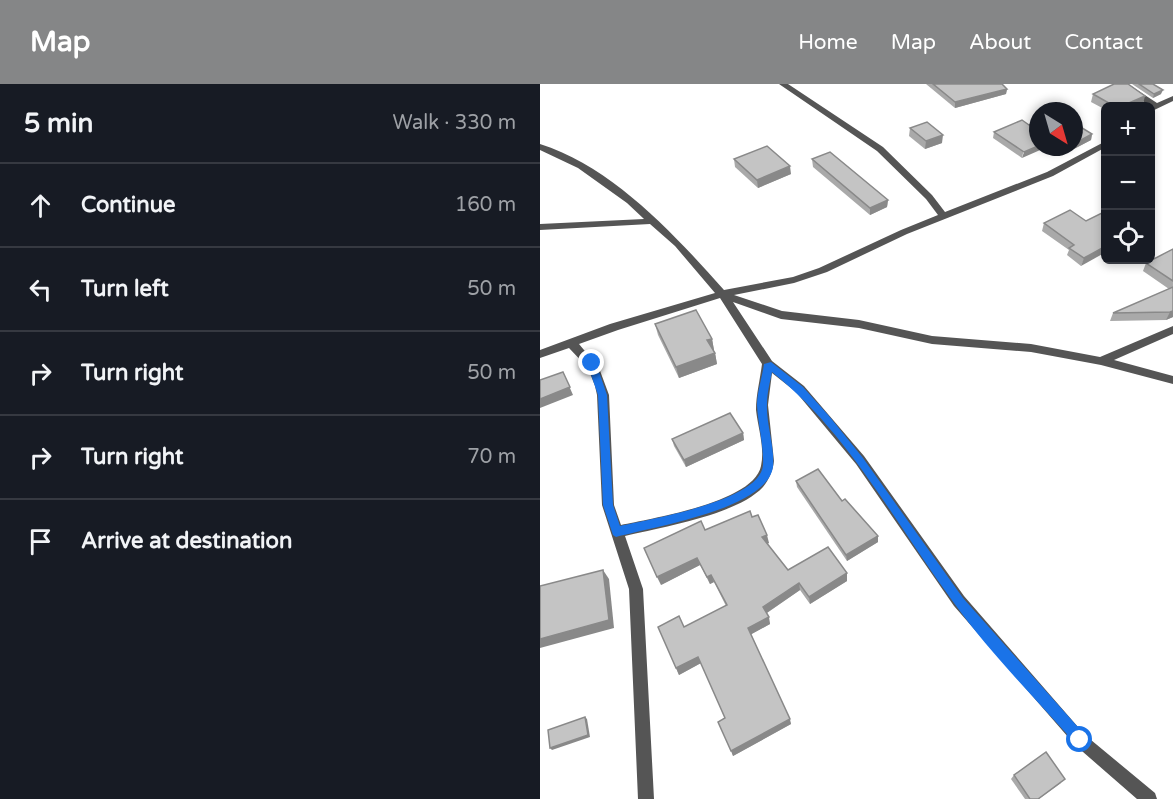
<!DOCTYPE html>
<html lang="en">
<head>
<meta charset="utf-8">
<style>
  body { margin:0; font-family:"Varela Round",sans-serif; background:#242831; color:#f1f3f6 }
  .controls { position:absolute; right:18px; top:18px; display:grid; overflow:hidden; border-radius:9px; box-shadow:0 3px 9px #0003 }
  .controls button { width:54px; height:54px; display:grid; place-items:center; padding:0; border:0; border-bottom:2px solid #363941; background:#171b24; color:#f1f3f6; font:30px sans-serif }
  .compass { position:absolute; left:489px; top:18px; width:54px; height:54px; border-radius:50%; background:#171b24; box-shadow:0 3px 9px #0003; rotate:143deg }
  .stop { position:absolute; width:18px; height:18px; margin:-14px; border:4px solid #1a73e8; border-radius:50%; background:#fff }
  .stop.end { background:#1a73e8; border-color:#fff; box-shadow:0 2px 6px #0008 }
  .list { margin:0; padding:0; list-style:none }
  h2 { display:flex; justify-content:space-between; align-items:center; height:78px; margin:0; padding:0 24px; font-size:26px }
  h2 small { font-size:20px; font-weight:400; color:#9ea1a6 }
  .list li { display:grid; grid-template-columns:39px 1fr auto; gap:18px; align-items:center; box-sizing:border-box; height:84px; padding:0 24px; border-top:2px solid #363941 }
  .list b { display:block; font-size:22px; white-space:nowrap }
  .list em { font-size:20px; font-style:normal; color:#9ea1a6 }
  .icon { flex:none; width:33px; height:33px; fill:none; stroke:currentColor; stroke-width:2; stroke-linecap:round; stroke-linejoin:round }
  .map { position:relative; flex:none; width:633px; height:715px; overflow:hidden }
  header { display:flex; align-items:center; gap:36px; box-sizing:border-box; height:84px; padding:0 30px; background:#858687; color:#fff }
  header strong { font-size:28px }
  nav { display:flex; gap:33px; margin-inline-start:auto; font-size:21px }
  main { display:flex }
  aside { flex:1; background:#171b24 }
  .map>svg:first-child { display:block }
</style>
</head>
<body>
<header>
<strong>Map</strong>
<nav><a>Home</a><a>Map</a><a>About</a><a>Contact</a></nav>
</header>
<main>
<aside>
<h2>5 min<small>Walk · 330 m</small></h2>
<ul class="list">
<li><svg class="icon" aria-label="ahead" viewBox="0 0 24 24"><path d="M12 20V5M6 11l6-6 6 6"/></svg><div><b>Continue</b></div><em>160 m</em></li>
<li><svg class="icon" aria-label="left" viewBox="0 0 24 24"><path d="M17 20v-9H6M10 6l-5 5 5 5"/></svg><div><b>Turn left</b></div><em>50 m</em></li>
<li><svg class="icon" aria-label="right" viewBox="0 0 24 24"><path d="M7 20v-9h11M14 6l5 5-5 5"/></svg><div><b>Turn right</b></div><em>50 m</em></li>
<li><svg class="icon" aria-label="right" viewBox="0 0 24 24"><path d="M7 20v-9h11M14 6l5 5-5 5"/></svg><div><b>Turn right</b></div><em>70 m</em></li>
<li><svg class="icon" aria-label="arrive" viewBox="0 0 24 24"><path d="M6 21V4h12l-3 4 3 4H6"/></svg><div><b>Arrive at destination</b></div></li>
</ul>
</aside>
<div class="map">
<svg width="633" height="715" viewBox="0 0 633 715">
  <rect width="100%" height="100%" fill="#fff"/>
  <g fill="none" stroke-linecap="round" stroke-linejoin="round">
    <g fill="#555" fill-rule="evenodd">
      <path d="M239 0H248L343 63 392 111 405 128 507 88 566 57V63L513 92 367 150 287 188 254 199 194 211 242 227 319 236 392 252 491 260 560 273 633 242V250L574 276 633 292V300L561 281 491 268 392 260 319 244 241 235 193 218 232 277 264 302 324 372 424 512 545 651 615 709 617 715H597L535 661 414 522 316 380 256 308 232 289 228 321 234 377C233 386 229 396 223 403 197 431 122 443 85 452L103 505 114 715H98L89 505 62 421 57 311 55 302 48 284 29 264 0 274V266L70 240 175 209 135 162 110 140 0 146V140L104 135 87 119 38 84 0 66V60C73 83 135 151 184 206L253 193 279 184 361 146 398 131 386 115 337 67ZM180 214 222 280C220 296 216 311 216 326 218 344 225 364 221 382 214 418 113 434 81 441L74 421 69 311 59 284 39 260 78 246Z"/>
      <polygon points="579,0 588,0 617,19 633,12 633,17 610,28 611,23"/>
    </g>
  </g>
  <g fill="#a9a9a9">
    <polygon points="386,0 462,0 467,5 466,10 415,24"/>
    <polygon points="592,0 613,0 621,10 613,14"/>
    <polygon points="553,10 603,20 596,22 566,22 566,26 551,18"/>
    <polygon points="489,41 482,74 453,54 454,48"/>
    <polygon points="370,44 402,59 385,65 369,52"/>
    <polygon points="552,50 551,56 532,66 526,63 534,63"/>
    <polygon points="194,75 251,90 218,104 195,83"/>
    <polygon points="272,75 348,116 347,123 330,131 273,83"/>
    <polygon points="566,127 541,182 527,171 529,166 502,147 504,139 546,137"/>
    <polygon points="633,165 633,233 626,236 570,237 573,229 629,205 603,187 606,179"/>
    <polygon points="115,240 172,255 174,266 173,266 175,269 177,280 139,294 118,251"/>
    <polygon points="203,349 204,356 146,383 134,362 132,355"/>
    <polygon points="256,397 302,417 338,458 307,477 257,403"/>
    <polygon points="212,433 229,459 227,460 248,486 307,489 307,497 270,520 260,506 227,529 230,540 211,550 251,640 193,672 185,634 161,579 139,591 136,584 144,543 186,522 174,498 170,500 160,481 121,501 165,446"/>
    <polygon points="474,691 521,699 499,715 485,715 471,695"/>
  </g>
  <g fill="#898989">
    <polygon points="467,5 466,10 415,24 415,18"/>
    <polygon points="623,6 621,10 613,14 614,10"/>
    <polygon points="605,12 603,20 596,22 582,22"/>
    <polygon points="552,50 551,56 532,66 533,63 534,63 534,60"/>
    <polygon points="403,51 402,59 385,65 386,57"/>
    <polygon points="498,62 498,63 507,63 482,74 484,68"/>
    <polygon points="250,82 251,90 218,104 217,96"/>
    <polygon points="348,116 347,123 330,131 330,124"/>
    <polygon points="566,162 566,168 541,182 544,174"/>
    <polygon points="633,227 633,233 626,236 630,228"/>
    <polygon points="172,255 174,266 170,267 167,256"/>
    <polygon points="175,269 177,280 139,294 136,283"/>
    <polygon points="23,288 33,311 0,324 0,315"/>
    <polygon points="203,349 204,356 146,383 144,376"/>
    <polygon points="227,451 229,459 224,461 222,453"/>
    <polygon points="338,452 338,458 307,477 306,471"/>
    <polygon points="157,474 160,481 121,501 117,493"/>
    <polygon points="63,486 69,495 74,544 0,564 0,555"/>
    <polygon points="307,489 307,497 270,520 269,513"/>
    <polygon points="171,491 174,498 170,500 167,493"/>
    <polygon points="259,499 260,506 225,530 223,523"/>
    <polygon points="229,533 230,540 210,551 208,544"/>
    <polygon points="158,573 161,579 139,591 136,584"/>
    <polygon points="45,633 47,635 50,653 12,666 10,664"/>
    <polygon points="250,635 251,640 193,672 191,667"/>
  </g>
  <g fill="#c4c4c4" stroke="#898989" stroke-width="1.5">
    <polygon points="393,0 462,0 467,5 415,18"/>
    <polygon points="574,0 588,0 605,12 582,22 574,22 553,10"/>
    <polygon points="599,0 613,0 623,6 614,10"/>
    <polygon points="482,36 489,41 498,37 498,62 484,68 454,48"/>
    <polygon points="387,38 403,51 386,57 370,44"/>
    <polygon points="534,39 552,50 534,60"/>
    <polygon points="227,62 250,82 217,96 194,75"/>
    <polygon points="290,68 348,116 330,124 272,75"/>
    <polygon points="530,126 546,137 566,127 566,162 544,174 529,164 534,161 504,139"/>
    <polygon points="633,165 633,197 606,179"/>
    <polygon points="633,203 633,227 630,228 573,229"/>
    <polygon points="156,226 172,255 167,256 175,269 136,283 115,240"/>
    <polygon points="23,288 30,303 0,315 0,296"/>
    <polygon points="190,329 203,349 144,376 132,355"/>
    <polygon points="278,385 302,417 305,415 338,452 306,471 256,397"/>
    <polygon points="210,427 212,433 218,431 227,451 222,453 248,486 288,463 307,489 269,513 259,499 223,523 229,533 208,544 250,635 191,667 178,638 185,634 158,573 136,584 118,543 139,532 144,543 187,521 171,491 167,493 157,474 117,493 104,464 161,437 165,446"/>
    <polygon points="63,486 69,536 0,555 0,502"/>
    <polygon points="45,633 48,651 10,664 8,646"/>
    <polygon points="506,668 525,695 498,715 490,715 474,691"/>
  </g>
  <path fill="#1a73e8" d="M52 275 56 279 67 311 73 421 80 442C110 435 221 417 223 381 224 362 218 341 217 321 217 308 222 294 224 280L231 278 263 303 289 332 323 374 423 514 545 651V660H536C495 614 450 569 414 519 356 441 309 349 232 288 230 298 227 309 227 320 226 340 235 363 233 383 227 425 112 443 76 453L73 451 63 421 58 311 47 279Z"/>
</svg>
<div class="controls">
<button>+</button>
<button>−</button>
<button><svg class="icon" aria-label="locate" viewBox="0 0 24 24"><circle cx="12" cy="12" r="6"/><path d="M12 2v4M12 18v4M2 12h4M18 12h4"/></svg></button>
</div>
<svg class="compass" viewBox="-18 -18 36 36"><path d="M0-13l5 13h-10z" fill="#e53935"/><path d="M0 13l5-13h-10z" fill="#9ea1a6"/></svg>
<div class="stop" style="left:540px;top:656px"></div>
<div class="stop end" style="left:52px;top:279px"></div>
</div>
</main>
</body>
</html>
